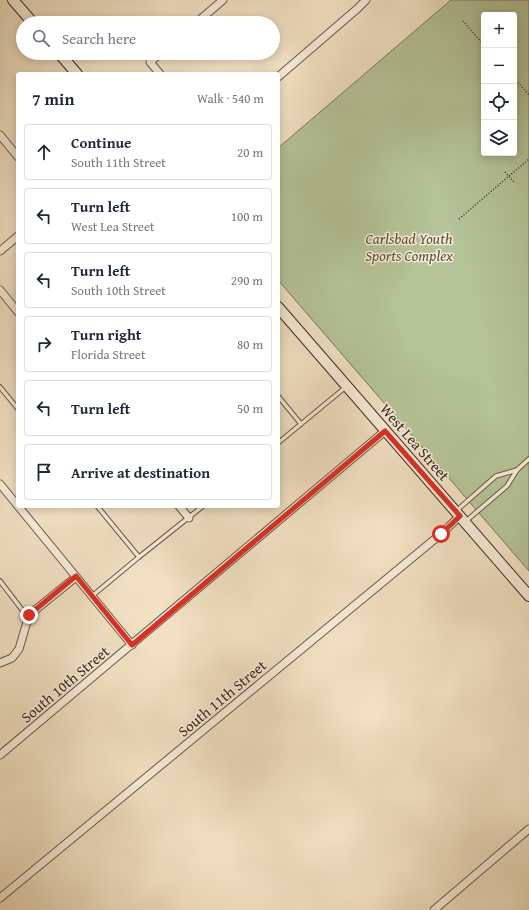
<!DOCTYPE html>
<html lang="en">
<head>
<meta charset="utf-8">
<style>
  body { margin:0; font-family:"Gentium Book Plus",serif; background:#f2f2f3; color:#1f2937 }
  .controls { position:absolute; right:12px; top:12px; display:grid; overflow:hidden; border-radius:4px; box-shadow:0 2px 10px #0003 }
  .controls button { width:36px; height:36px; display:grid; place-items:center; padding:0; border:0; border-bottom:1px solid #e0e1e3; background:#fff; color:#1f2937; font:20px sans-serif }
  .stop { position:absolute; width:12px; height:12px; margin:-9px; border:3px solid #d93025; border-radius:50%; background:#fff }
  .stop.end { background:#d93025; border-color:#fff; box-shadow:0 1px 4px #0008 }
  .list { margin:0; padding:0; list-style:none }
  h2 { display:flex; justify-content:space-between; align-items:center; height:52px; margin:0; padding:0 16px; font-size:17px }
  h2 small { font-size:13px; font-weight:400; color:#747a83 }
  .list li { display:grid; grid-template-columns:26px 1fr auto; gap:12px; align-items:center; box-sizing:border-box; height:56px; margin:0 8px 8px; padding:0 8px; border:1px solid #e0e1e3; border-radius:4px }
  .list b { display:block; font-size:15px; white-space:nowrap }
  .list p { margin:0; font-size:13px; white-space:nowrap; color:#747a83 }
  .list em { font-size:13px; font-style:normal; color:#747a83 }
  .icon { flex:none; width:22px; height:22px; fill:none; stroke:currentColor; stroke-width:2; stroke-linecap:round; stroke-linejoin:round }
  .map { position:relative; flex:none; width:529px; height:910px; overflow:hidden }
  .search { position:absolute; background:#fff; box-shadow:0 2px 10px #0003; left:16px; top:16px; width:264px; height:44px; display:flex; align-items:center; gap:10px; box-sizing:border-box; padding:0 14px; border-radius:22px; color:#747a83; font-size:15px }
  .panel { position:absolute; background:#fff; box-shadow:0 2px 10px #0003; left:16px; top:72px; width:264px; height:436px; border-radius:4px }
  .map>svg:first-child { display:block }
</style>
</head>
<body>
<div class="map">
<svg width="529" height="910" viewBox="0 0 529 910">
  <rect width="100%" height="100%" fill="#f1e0c2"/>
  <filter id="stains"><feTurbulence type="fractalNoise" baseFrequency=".005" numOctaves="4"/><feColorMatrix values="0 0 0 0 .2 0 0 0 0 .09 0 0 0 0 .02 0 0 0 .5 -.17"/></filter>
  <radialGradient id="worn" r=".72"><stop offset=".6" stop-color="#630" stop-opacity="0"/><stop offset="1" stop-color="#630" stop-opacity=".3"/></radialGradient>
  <path fill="#b4c398" stroke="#78765c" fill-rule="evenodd" d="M451 0H529V571L278 280V148ZM484 15H514V153H484Z"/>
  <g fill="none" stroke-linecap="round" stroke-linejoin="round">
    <g stroke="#6a5849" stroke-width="5.5">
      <g id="lane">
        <polyline points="0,387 18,409"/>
        <polyline points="278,396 301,424"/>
        <polyline points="278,443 347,386"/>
        <polyline points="97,506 139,557 203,506"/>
        <polyline points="456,511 496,476 517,470"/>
        <polyline points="466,521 507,486 517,470 529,459"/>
        <polyline points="0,581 23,611 29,615"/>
        <polyline points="92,596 139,557"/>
      </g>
    </g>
    <g stroke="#6a5849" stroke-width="9">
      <g id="street">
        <polyline points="196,23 223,0"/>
        <polyline points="160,74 150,62 161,53"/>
        <polyline points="278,77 357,9 366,0"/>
        <polyline points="0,135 18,157"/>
        <polyline points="0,251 18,236"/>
        <polyline points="0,290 18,312"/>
        <polyline points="0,484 18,506"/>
        <polyline points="18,506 132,645"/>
        <polyline points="179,506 189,518"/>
        <polyline points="0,663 12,658 19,649 29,615 76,577"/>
        <polyline points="0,755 385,431"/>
        <polyline points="0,898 441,534 460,516"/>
        <polyline points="434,910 529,829"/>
      </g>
    </g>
    <g stroke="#3d2a21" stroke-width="12">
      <g id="secondary">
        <polyline points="13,0 33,23"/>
        <polyline points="59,53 77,74"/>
        <polyline points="278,307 529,596"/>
      </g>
    </g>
    <g stroke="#3d2a21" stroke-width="1.5" stroke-dasharray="1 2" stroke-linecap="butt">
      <polyline points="463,21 484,45"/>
      <polyline points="514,78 529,95"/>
      <polyline points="505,172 514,182"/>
      <polyline points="459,219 529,159"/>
    </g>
    <use href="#lane" stroke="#f6ebd7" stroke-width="3.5"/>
    <use href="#street" stroke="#f6ebd7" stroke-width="7"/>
    <use href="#secondary" stroke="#f6ebd7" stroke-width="10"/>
  </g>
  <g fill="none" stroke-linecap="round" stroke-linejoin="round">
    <polyline stroke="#d93025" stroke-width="5" points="29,615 76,576 132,645 385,431 460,516 441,534"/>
  </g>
  <g text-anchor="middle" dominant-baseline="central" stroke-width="3" stroke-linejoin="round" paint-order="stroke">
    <g font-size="15" font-style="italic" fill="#5b503f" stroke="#f6ebd7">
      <text x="409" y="238">Carlsbad Youth<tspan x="409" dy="17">Sports Complex</tspan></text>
    </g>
    <g font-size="15" fill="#3d2a21" stroke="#f6ebd7">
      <text transform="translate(415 442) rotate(49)">West Lea Street</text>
      <text transform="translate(65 684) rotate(-40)">South 10th Street</text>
      <text transform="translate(222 698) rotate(-40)">South 11th Street</text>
    </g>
  </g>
  <rect width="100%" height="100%" filter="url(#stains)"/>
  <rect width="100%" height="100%" fill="url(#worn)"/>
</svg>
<div class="controls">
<button>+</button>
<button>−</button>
<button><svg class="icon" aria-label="locate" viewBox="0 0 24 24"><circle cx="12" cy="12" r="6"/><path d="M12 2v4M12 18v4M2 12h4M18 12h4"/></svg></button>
<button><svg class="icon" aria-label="layers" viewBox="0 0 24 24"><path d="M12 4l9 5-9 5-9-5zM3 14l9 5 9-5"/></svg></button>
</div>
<div class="stop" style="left:441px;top:534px"></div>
<div class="stop end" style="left:29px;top:615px"></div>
<div class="search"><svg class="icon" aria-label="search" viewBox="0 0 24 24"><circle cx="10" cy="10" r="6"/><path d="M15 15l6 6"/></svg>Search here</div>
<section class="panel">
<h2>7 min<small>Walk · 540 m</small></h2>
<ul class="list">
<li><svg class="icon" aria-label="ahead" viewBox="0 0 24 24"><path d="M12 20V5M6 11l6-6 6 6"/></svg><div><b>Continue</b><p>South 11th Street</p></div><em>20 m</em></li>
<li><svg class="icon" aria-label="left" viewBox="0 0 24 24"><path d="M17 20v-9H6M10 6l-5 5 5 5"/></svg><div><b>Turn left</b><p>West Lea Street</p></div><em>100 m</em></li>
<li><svg class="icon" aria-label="left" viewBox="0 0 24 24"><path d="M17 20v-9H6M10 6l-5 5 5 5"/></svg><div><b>Turn left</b><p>South 10th Street</p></div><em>290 m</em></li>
<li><svg class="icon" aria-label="right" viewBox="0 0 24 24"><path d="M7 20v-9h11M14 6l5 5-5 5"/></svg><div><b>Turn right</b><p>Florida Street</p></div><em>80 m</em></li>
<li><svg class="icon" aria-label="left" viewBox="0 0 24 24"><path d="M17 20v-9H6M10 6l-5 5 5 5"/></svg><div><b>Turn left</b></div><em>50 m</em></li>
<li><svg class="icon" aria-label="arrive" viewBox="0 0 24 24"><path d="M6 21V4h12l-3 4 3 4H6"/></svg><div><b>Arrive at destination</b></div></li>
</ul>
</section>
</div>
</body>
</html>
